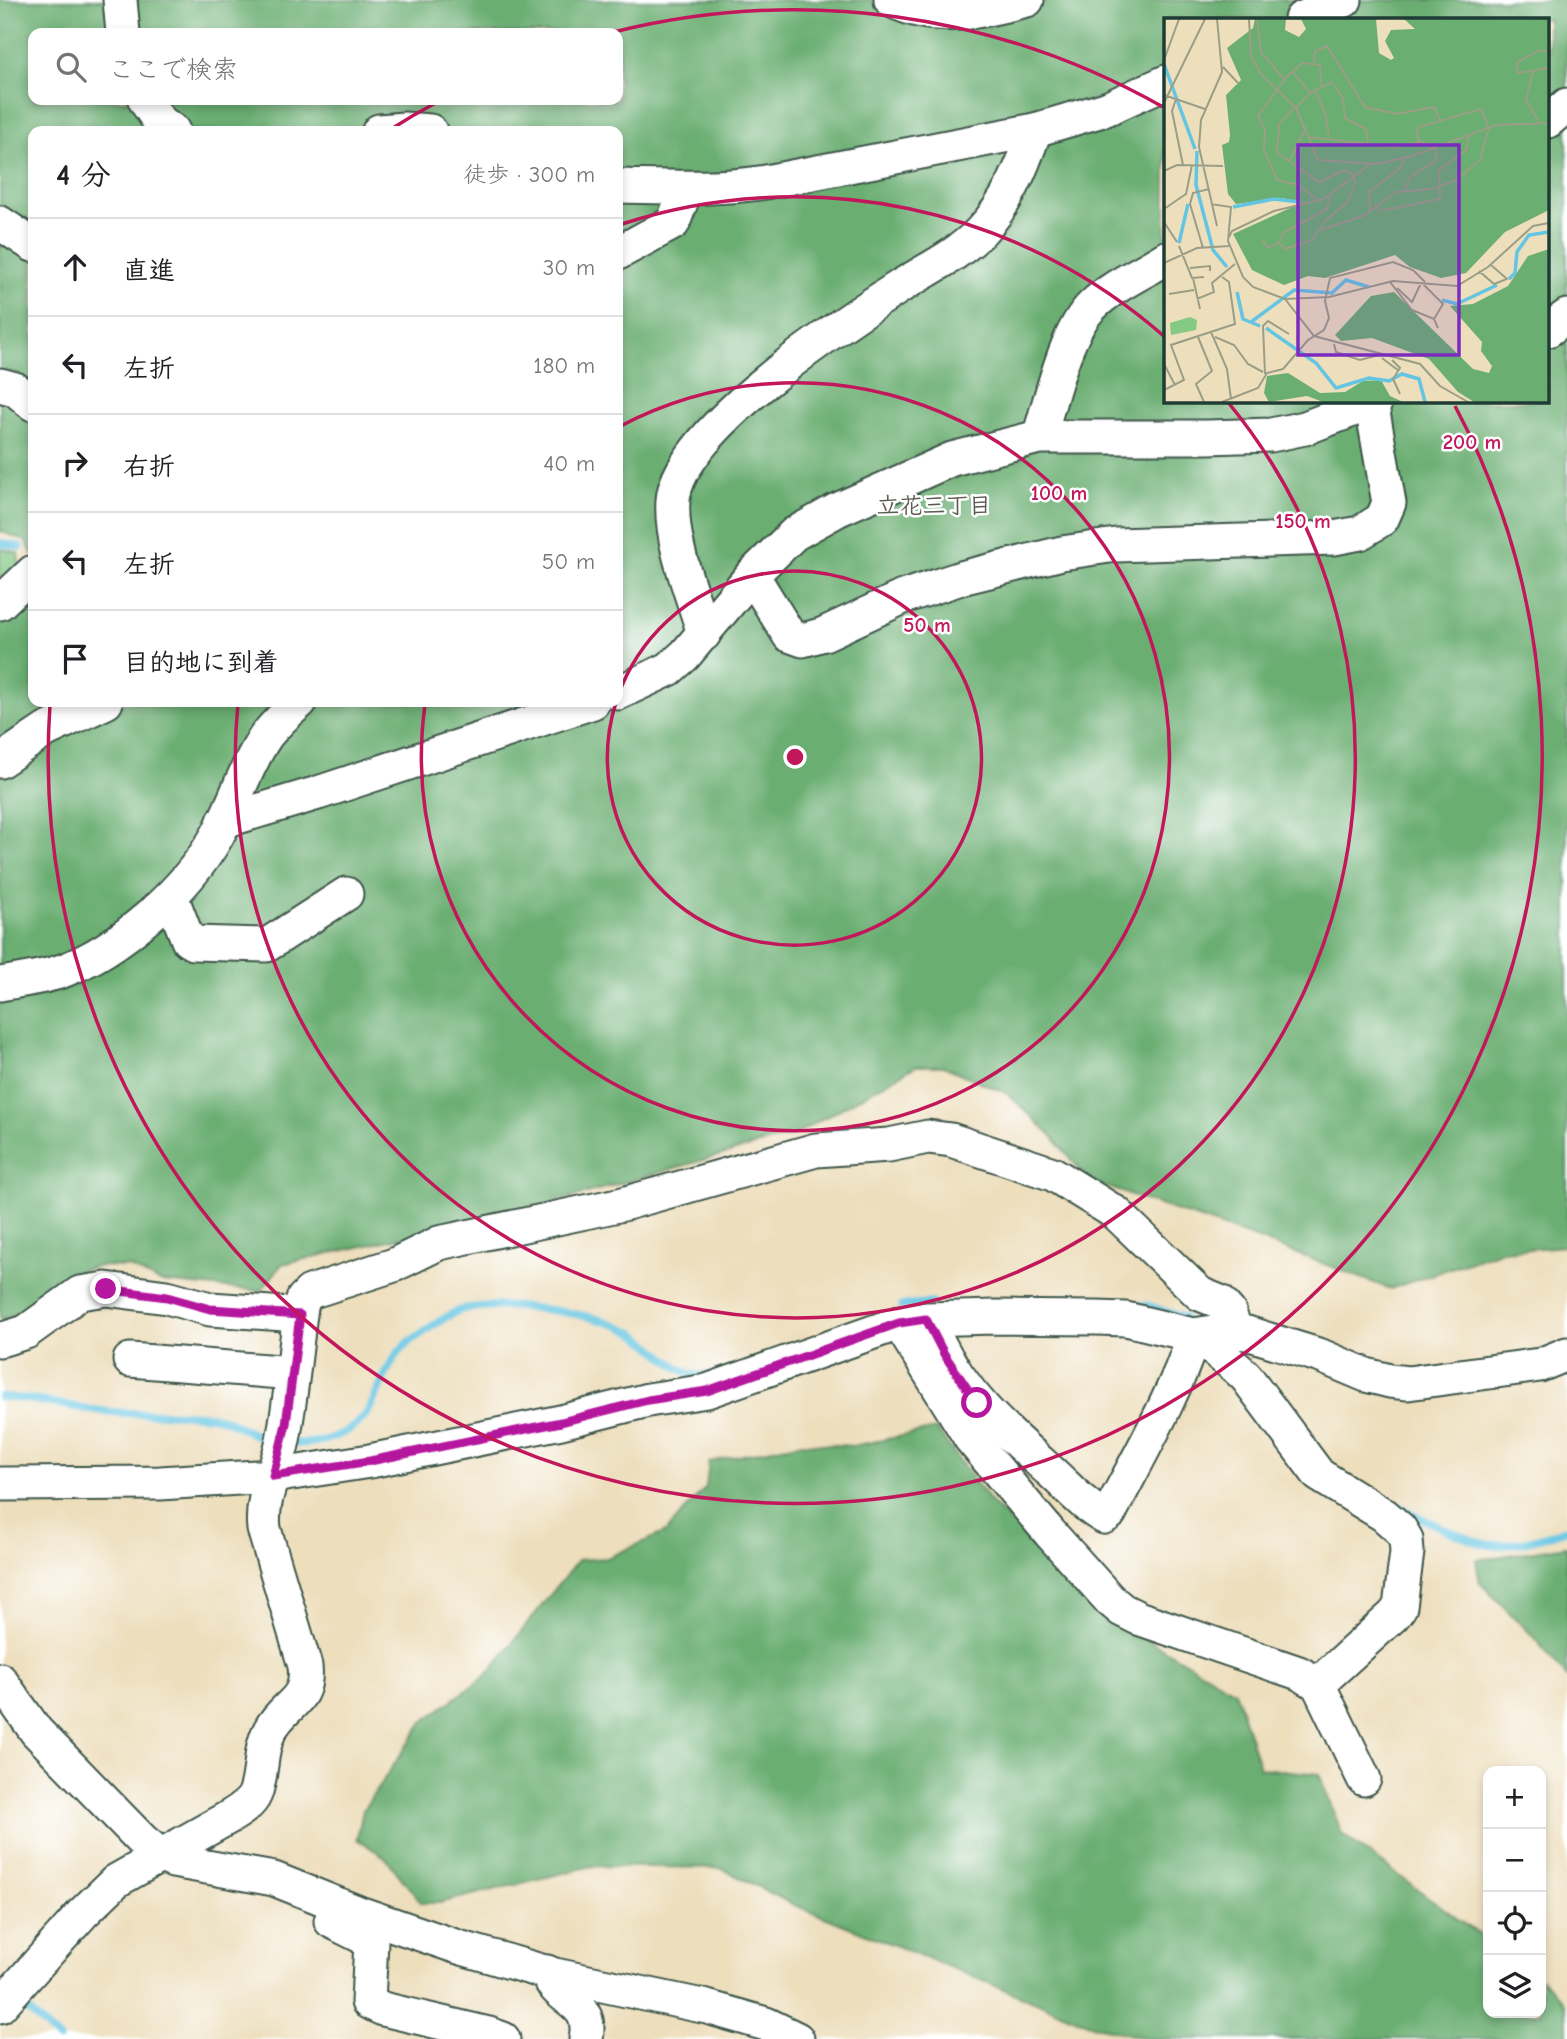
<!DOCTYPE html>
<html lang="ja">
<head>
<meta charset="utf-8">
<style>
  body { margin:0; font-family:"Comic Neue","Klee One",sans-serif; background:#f2f2f2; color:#202124 }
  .controls { position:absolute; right:21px; bottom:21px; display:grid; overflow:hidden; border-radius:14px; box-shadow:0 4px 10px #0003 }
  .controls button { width:63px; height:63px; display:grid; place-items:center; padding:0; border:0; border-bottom:2px solid #e0e0e0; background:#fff; color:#202124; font:35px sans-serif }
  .stop { position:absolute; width:21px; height:21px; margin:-16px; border:5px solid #b5179e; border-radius:50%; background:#fff }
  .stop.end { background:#b5179e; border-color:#fff; box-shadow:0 2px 7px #0008 }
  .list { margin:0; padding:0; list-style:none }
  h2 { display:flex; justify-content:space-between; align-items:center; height:91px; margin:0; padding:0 28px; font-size:30px }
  h2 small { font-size:23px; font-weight:400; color:#757577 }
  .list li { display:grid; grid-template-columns:46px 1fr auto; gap:21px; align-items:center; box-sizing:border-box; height:98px; padding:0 28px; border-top:2px solid #e0e0e0 }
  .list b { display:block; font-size:26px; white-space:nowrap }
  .list em { font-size:23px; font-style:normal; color:#757577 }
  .icon { flex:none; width:38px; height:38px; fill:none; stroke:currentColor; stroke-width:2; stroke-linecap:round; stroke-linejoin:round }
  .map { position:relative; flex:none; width:1567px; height:2039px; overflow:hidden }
  .search { position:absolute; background:#fff; box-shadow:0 4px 10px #0003; left:28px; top:28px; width:595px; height:77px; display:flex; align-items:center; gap:18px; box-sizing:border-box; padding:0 24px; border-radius:14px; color:#757577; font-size:26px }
  .panel { position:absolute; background:#fff; box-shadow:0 4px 10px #0003; left:28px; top:126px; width:595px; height:581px; border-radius:14px }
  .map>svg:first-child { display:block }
</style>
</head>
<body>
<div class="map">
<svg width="1567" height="2039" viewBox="0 0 1567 2039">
  <rect width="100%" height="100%" fill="#fff"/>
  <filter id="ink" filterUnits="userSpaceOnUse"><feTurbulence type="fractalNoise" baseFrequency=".0143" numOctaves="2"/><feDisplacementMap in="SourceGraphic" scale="14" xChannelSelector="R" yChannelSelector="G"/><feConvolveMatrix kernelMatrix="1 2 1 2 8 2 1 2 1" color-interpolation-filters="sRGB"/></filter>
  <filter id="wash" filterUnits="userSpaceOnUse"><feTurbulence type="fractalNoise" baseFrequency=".00686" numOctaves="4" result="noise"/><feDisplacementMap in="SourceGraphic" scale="28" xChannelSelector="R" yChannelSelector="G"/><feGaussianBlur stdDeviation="1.57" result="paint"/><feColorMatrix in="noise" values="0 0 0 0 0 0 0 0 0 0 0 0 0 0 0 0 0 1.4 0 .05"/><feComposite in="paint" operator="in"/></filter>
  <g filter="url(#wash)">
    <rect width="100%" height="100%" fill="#eddebc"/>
    <polygon fill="#84ca85" stroke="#52845c" stroke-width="2" points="0,549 18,553 19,564 0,590"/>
    <g fill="#6bae72" stroke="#457653" stroke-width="2" fill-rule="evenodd">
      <path d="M0 0H1567V1246L1500 1251 1390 1289 1253 1237 1089 1181 1052 1136 1008 1094 943 1066H916L796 1134 526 1210 282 1264 261 1291 160 1282 129 1267 99 1266 81 1270 29 1308 0 1320V607L33 570V702H618V131H33V555L26 541 0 531ZM1166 19H1548V401H1166ZM33 33H618V100H33Z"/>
      <path d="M936 1429 992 1504 1078 1582 1115 1621 1235 1691 1260 1768 1319 1774 1342 1834 1488 1941V2013H1541V1979C1567 2002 1567 2002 1567 2039H1147L1093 2025 792 1904 721 1868 592 1866 439 1903H421L385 1857 357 1839 363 1810 423 1722 487 1675 578 1560 607 1558 666 1532 706 1487 709 1462 802 1443 853 1446Z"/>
      <polygon points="1567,1546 1567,1677 1531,1634 1480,1583 1476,1560"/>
    </g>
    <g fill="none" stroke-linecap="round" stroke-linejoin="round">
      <g stroke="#64c5e2" stroke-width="8">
        <polyline points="0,543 20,547"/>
        <polyline points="1133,1305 1149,1306 1184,1318"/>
        <polyline points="902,1306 931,1303"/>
        <path d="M0 1397C35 1398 68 1407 102 1411 138 1416 175 1411 211 1416 234 1419 253 1439 276 1442"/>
        <path d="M289 1443C319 1446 357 1434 371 1406 380 1388 386 1369 398 1353 405 1342 421 1335 431 1327 441 1320 457 1309 469 1308 513 1302 593 1312 632 1332 654 1343 681 1382 709 1375"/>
        <path d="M1392 1503C1412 1514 1472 1544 1492 1545 1517 1546 1544 1537 1567 1529"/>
        <polyline points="15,1999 59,2039"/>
      </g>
    </g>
  </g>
  <g filter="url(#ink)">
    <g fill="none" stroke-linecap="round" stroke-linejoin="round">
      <g stroke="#3e5548" stroke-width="37">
        <g id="minor">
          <polyline points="120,0 123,33"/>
          <path d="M891 0C938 24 979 11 1027 0"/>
          <polyline points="1301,19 1345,0"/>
          <polyline points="145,100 159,121 173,131"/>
          <polyline points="1548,121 1567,105"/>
          <polyline points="379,131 404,129 430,131"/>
          <path d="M618 186C668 187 716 190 766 182L1035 130 1106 109 1166 82"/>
          <polyline points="0,223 33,245"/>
          <polyline points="618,253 673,223 686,189"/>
          <polyline points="1548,330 1567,316"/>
          <polyline points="0,385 15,389 33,404"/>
          <path d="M1039 437C1051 400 1065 332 1092 306 1112 286 1142 273 1166 258"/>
          <polyline points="752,575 789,635 803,640 824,634 903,597 961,578 1062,553 1116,545 1334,538 1360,533 1382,519 1389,503 1371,401"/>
          <polyline points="0,603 33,572"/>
          <path d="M704 634C692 592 670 544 673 500 678 431 840 325 896 289 924 271 957 256 980 232 1008 203 1022 168 1035 130"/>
          <polyline points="618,693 669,669 685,655 752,575 794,534 837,510 952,459 1039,437 1208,437 1271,435 1305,428 1376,401"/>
          <polyline points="0,761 46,730 106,702"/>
          <polyline points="224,821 318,793 593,702"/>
          <polyline points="171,896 188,940 193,943 267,945 346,894"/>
          <path d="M0 984C21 980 42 978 62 971 120 950 187 889 217 836 235 803 245 767 266 736 276 723 288 712 300 702"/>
          <polyline points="899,1323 971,1439 1050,1533 1110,1600 1122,1610 1138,1618 1299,1673 1318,1684 1364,1779"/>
          <path d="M1200 1335C1212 1352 1233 1362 1247 1378L1319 1475 1384 1515 1400 1529 1406 1539 1407 1552 1400 1607 1394 1615 1318 1684"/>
          <polyline points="0,1340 26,1332 80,1293 106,1289 167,1297 210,1309 300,1315"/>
          <path d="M937 1340C964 1396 1005 1431 1050 1471 1067 1486 1084 1506 1104 1517L1109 1514C1139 1456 1174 1397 1194 1335"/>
          <polyline points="130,1360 292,1373"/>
          <polyline points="0,1484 160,1483 273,1476 370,1461 561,1422 648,1400 707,1391 899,1323 926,1319 994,1317 1097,1318 1126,1319 1193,1335 1220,1331 1247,1333 1321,1356 1366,1375 1390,1381 1408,1383 1540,1365 1567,1354"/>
          <polyline points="0,1680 36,1731 142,1840 160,1855 173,1861 274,1879 359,1913 455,1946 555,1975 707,2007 766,2024 797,2039"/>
          <polyline points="331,1921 371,1941 368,2002 383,2009 489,2034 503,2039"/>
          <path d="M547 1972C556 2003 594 1999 586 2039"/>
          <path d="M0 2006 83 1913 116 1881 231 1816C239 1811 251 1804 255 1794 263 1774 259 1750 270 1730 285 1702 309 1703 305 1666L264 1529C260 1497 277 1471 283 1440 291 1398 295 1355 300 1312L303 1299 310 1292 394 1265 439 1243 623 1204 816 1150 889 1145 928 1137 951 1140 1053 1174 1116 1213 1200 1294 1220 1302 1229 1312 1236 1332"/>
        </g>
      </g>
      <use href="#minor" stroke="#fff" stroke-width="33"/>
    </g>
  </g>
  <g fill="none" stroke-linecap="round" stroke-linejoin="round" filter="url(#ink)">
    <polyline stroke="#b5179e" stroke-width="9" points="106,1289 167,1297 210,1309 300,1315 286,1424 273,1476 370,1461 561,1422 648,1400 707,1391 899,1323 926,1319 944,1354 977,1403"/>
  </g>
  <g fill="none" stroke="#c2185b" stroke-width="3.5">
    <path d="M618 696A187 187 0 1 1 616 702"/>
    <path d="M619 427A374 374 0 1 1 425 705"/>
    <path d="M622 224A560 560 0 0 1 1166 338M1227 401A560 560 0 1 1 238 703"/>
    <path d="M388 131A747 747 0 0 1 439 101M614 32A747 747 0 0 1 1163 107M1455 406A747 747 0 1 1 50 705"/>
  </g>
  <g text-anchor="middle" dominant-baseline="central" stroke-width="5" stroke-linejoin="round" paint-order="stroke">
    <g font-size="23" font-weight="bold" fill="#5d5c53" stroke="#fff">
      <text x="934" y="505">立花三丁目</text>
    </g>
  </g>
  <g transform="translate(1164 18)">
    <rect width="385" height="385" fill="#eddebc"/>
    <path d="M26 299 33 302 32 312 7 317 6 305Z" fill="#84ca85"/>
    <path d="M91 1H122L121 12 135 19 142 11 137 1H212L215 35 227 42 230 40 221 23 227 12 251 11 240 1H385V192L341 214 302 255 277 260 246 249 231 237 161 260 144 258 120 267 88 252 69 216 137 185 118 180 72 186 64 176 58 127 65 124 66 117 62 77 77 62 63 30 89 10ZM385 231V384H310L294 374 265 341 208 320 177 323 171 317 207 278 230 274 309 351 325 355 328 348 317 333 318 324 286 288 309 286 344 268 364 238ZM124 355 156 375 181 374 199 363 217 362 226 378 239 384H159L143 378 105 384 100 375 103 358Z" fill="#6bae72"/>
    <path fill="none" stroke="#64c5e2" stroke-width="3.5" d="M0 46 31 131M33 133 32 167 49 232 63 249M69 189 110 181 136 184M15 225 24 186M345 261 351 255 353 234 365 217 385 214M73 274 79 301 96 308M278 282 293 286 333 267M87 304 130 272 168 275 182 262 205 269M102 310 152 345 172 370 205 360 225 363 238 356 255 361 261 384"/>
    <path fill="none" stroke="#9b9e86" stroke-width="2" d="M85 1 87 39 97 56 132 90 154 142 213 146 248 138 332 107 385 105M93 1 97 34 121 62M385 34 376 32 352 45 354 55 385 50M0 42 15 1M150 45 151 33 163 28 201 89 233 96 270 89 276 102M59 49 74 65M128 53 146 75M369 54 362 81 374 103M151 72 162 98 165 119M0 77 41 91M12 81 8 93 19 147M0 85 41 1M132 90 146 75 168 64 179 80 181 100 202 111 204 125M145 119 230 129 256 124 271 128 273 142 246 159 241 172M125 144 142 109M0 153 13 147 59 148M154 183 135 167 113 162 100 132 101 112 94 98 125 56 139 45 156 47 157 68M47 186 67 189 64 223 79 259 89 269 121 281 165 279 229 263 293 268 324 249 369 208 385 205M211 186 217 193 276 181 275 152 302 132 305 118M0 191 22 176 28 147M206 192 205 174 235 151 240 141M0 204 13 224M53 208 35 129 37 102 58 54 53 1M157 212 201 197 232 174 268 171 292 162 316 142 325 110 317 91 255 109 252 116 256 124M65 219 68 213 110 193 160 181 205 147M99 222 103 230 115 225 119 215 163 191 166 179M115 225 121 231 148 222 163 201 184 184 191 165 189 157 181 152 155 164 113 135 115 106 131 89M15 228 28 260 40 259M39 230 26 186 29 175 45 171M0 245 33 230 65 228M26 250 46 248V253M315 253 330 266 343 261 327 247M29 260 36 291M226 264 248 292 270 301 274 310M258 265 279 286 270 301M233 270 248 284 257 265M5 276 30 272M33 281 50 274 48 265 71 246M121 281 150 318 256 346 276 368 304 384M47 314 63 351 67 381M34 319 48 353 32 366 40 384M51 319 70 327 84 346 99 354M170 326 172 334 196 342 215 337M218 340 235 353M228 342 236 350 229 361 236 376M0 346 11 367M101 356 99 308 104 303 125 316M0 372 20 362 7 327 71 306 65 264 58 259M58 384 94 370 103 355 119 351 144 322 160 312 165 300 161 283 166 260 229 244 249 252 261 264"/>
    <path fill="#7b2cbf" fill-opacity="0.15" stroke="#7b2cbf" stroke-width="3.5" d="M134 127H295V337H134Z"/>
    <rect width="385" height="385" fill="none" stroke="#1f3d34" stroke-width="3.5"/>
  </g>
  <circle cx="795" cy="757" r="10" fill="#c2185b" stroke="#fff" stroke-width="3.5"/>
  <g font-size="21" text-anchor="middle" font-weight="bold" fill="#c2185b" stroke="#fff" stroke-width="5" stroke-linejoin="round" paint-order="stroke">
    <text x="1472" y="449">200 m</text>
    <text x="1059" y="500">100 m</text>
    <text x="1303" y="528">150 m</text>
    <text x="927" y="632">50 m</text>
  </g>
</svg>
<div class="controls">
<button>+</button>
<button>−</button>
<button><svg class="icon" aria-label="locate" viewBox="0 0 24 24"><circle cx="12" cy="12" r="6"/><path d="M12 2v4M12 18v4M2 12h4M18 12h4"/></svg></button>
<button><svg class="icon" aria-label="layers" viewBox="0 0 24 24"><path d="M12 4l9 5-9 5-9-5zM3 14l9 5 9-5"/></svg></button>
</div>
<div class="stop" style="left:977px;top:1403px"></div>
<div class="stop end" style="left:106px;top:1289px"></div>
<div class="search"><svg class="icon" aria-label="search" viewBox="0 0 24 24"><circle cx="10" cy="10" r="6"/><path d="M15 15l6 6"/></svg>ここで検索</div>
<section class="panel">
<h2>4 分<small>徒歩 · 300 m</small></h2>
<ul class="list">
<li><svg class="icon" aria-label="ahead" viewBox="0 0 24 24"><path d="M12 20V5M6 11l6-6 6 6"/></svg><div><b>直進</b></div><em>30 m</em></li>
<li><svg class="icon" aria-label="left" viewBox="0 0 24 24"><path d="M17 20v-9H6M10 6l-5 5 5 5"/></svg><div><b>左折</b></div><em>180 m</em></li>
<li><svg class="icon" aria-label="right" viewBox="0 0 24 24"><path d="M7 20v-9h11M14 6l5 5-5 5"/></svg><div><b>右折</b></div><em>40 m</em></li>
<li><svg class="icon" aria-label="left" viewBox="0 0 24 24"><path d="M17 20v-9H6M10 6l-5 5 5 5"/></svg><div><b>左折</b></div><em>50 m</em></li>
<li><svg class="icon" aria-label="arrive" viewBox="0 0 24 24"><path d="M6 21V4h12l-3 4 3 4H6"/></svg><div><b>目的地に到着</b></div></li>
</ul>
</section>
</div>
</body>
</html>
